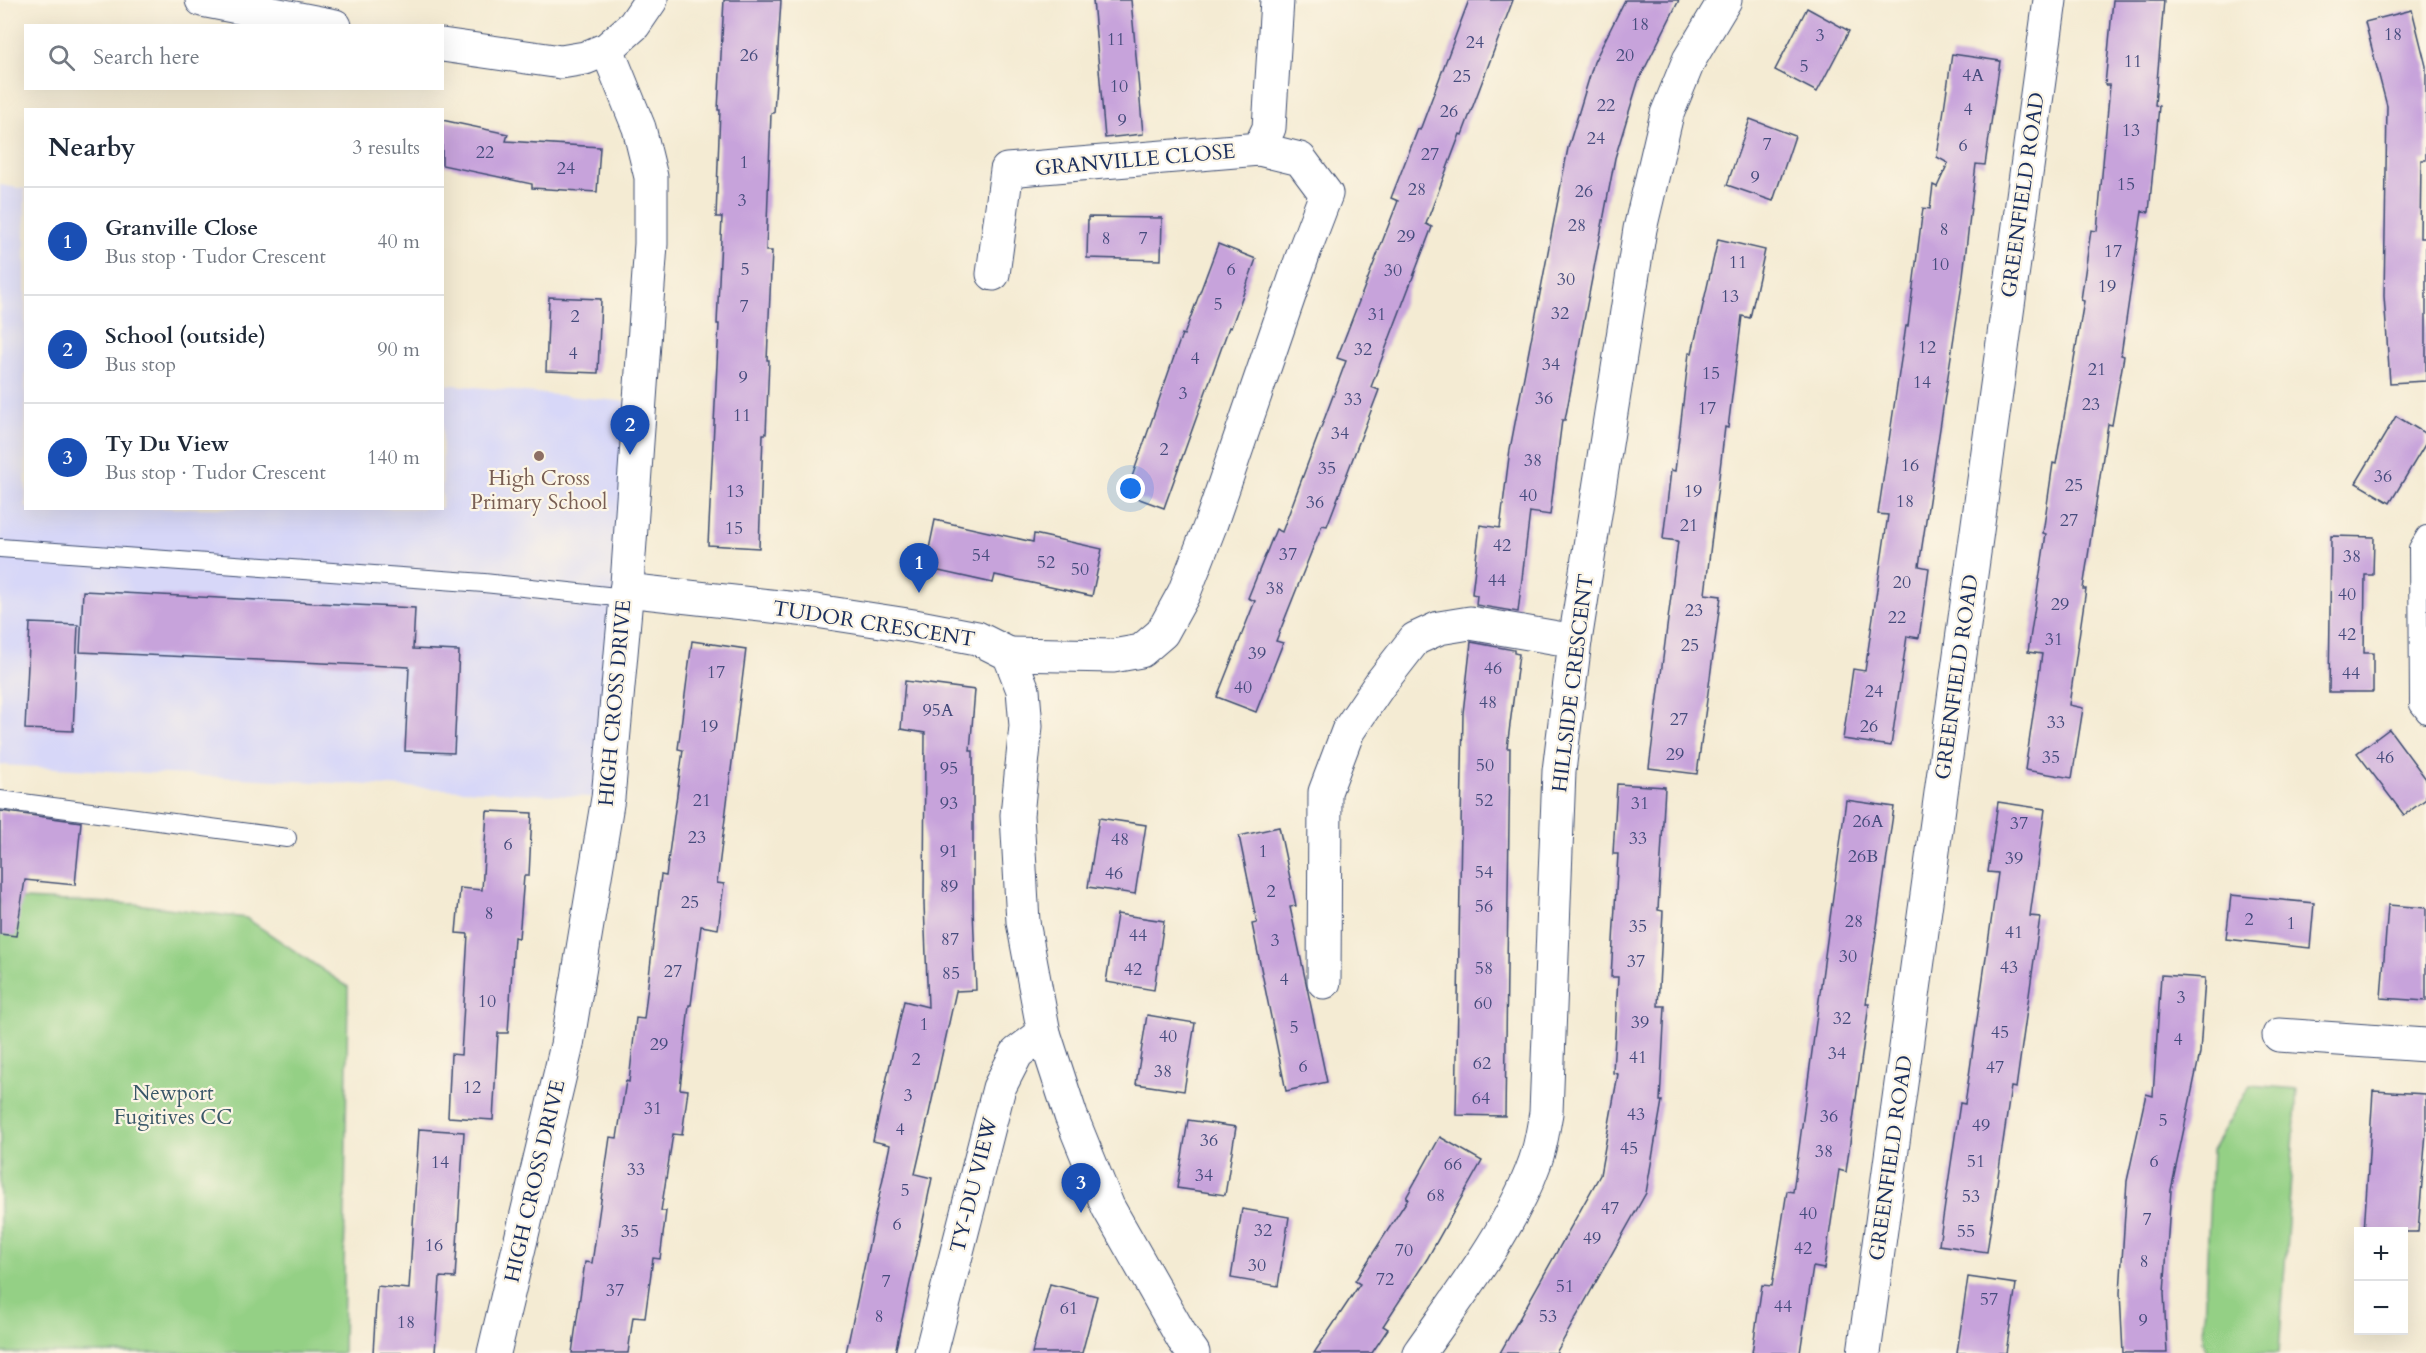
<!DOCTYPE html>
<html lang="en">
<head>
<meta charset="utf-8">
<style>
  body { margin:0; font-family:Cardo,serif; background:#f2f2f3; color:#1f2937 }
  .controls { position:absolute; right:18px; bottom:18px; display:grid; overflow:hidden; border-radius:0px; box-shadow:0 6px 24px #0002 }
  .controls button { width:54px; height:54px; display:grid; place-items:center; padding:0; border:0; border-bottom:2px solid #e0e1e3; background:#fff; color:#1f2937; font:30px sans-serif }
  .you { position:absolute; left:1131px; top:489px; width:21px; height:21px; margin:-15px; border:4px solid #fff; border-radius:50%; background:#1a73e8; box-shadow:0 0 0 9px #1a73e833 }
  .badge { display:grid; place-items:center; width:39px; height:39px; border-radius:50%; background:#d1495b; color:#fff; font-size:20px; font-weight:700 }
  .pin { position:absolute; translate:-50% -50px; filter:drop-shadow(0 2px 3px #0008) }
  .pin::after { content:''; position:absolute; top:32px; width:21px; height:18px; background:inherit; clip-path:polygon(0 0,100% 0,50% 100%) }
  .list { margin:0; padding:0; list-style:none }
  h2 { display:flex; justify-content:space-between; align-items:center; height:78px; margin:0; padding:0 24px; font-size:26px }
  h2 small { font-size:20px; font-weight:400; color:#747a83 }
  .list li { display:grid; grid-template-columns:39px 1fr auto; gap:18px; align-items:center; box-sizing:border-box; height:108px; padding:0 24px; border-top:2px solid #e0e1e3 }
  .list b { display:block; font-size:22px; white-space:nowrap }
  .list p { margin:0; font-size:20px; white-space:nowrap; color:#747a83 }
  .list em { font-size:20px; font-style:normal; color:#747a83 }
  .icon { flex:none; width:33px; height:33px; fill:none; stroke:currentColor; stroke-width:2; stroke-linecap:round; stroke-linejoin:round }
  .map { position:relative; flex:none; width:2426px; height:1353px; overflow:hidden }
  .search { position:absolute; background:#fff; box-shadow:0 6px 24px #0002; left:24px; top:24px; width:420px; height:66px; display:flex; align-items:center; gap:15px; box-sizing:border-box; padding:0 21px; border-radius:0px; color:#747a83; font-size:22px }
  .panel { position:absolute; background:#fff; box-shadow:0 6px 24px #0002; left:24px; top:108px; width:420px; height:402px; border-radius:0px }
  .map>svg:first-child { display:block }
</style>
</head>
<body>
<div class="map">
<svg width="2426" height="1353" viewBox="0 0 2426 1353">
  <rect width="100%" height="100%" fill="#fcf5e5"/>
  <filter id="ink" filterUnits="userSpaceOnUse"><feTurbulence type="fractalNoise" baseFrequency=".0167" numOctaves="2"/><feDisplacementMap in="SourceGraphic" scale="12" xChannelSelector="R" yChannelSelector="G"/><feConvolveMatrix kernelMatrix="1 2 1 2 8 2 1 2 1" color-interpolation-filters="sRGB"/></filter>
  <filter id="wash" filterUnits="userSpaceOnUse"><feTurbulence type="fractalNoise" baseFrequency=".008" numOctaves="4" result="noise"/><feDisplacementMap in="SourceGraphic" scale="24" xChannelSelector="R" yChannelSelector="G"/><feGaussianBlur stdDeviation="1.35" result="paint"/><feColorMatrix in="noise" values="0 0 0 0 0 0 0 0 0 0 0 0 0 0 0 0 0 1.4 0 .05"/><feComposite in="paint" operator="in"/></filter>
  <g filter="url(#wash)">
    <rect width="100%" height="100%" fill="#f4ebd3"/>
    <polygon fill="#d7d7f8" points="0,185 25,189 26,508 442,508 443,384 640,403 608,798 0,765"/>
    <g fill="#94d085" stroke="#588072" stroke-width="1.5">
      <polygon points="0,898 135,904 246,918 348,987 343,1353 0,1353"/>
      <polygon points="2250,1085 2297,1089 2279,1353 2206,1353 2203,1341 2212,1150"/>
    </g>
    <g id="blocks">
      <g fill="#c7a3db">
        <polygon points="724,0 781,0 774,113 771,113 766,251 772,251 767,360 769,360 766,434 763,434 759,548 708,545 719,324 717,324 722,217 716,217 720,110 718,110"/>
        <polygon points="1093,0 1131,0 1143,134 1105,138"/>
        <polygon points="1469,0 1513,0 1462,135 1460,134 1426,224 1432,227 1371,387 1379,390 1327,526 1322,525 1276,641 1283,643 1256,712 1217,697 1255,601 1248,598 1276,529 1282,532 1346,361 1337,358 1398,201 1391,198 1418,129 1420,130"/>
        <polygon points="1625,0 1679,0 1638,82 1615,158 1565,420 1562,420 1550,515 1530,512 1518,612 1476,605 1477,595 1472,594 1480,525 1500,528 1510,449 1568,148 1594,62"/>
        <polygon points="2113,0 2164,0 2155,105 2159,106 2149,212 2142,211 2121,355 2124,356 2112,425 2108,424 2083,589 2086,589 2069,705 2083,708 2072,778 2025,770 2042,654 2028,652 2046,534 2043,533 2053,463 2056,464 2084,301 2081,300 2091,230 2097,231 2110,85 2105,85"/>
        <polygon points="1807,8 1849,31 1817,92 1775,70"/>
        <polygon points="2412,10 2426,66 2426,160 2421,160 2420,238 2426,238 2426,381 2390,383 2384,296 2387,106 2365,22"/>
        <polygon points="1952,54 2000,61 1985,165 1976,164 1962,284 1919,566 1929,568 1919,638 1907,636 1891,746 1843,739 1853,669 1865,671 1888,515 1878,514 1906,326 1908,326 1923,208 1930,209 1933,185 1937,187 1948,163 1937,157"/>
        <polygon points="1750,119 1795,136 1773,201 1727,185"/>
        <polygon points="442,120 508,134 506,141 600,147 597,192 532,188 532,184 442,165"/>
        <polygon points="1088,217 1162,218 1161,260 1087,258"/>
        <polygon points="1718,239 1765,250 1750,318 1742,316 1728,428 1725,427 1705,594 1721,596 1697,774 1649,768 1678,541 1663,539 1671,470 1675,471 1689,353 1692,353"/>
        <polygon points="1218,244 1256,259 1231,328 1229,327 1164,508 1126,494 1182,334 1184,335"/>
        <polygon points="549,297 601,299 598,373 546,371"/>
        <polygon points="2396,416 2426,434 2426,443 2390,503 2356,483"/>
        <polygon points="935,520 1033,542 1034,534 1102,549 1092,596 995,575 993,583 925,568"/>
        <polygon points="2331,536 2374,537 2373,575 2365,575 2364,653 2373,653 2373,692 2329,692"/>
        <polygon points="83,591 415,608 413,649 459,651 454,753 405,751 409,667 80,652"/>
        <polygon points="30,623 78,625 73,731 25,729"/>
        <polygon points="692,641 746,649 717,883 724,884 718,929 701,926 691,1005 689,1005 680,1089 688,1090 682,1135 673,1134 661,1211 666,1211 660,1259 653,1258 645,1318 633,1317 628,1353 572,1353 585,1262 592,1263 610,1137 617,1138 626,1081 629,1082 636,1018 644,1019 661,875 666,876 683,750 678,749"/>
        <polygon points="1471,642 1514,650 1514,653 1519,654 1507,748 1510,748 1505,1116 1456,1115 1463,713"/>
        <polygon points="905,681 975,690 970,751 973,751 973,908 976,990 956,991 928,1118 915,1174 932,1178 895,1353 846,1353 890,1145 873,1141 904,1001 928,1007 924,904 925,733 901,729"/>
        <polygon points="2389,729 2426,779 2426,799 2404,815 2357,753"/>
        <polygon points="1617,784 1665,787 1658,910 1663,911 1658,1006 1665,1006 1660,1101 1662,1101 1646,1193 1556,1353 1500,1353 1600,1175 1618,1074 1613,1073 1618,977 1611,977 1618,854 1613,854"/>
        <polygon points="1846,800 1894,807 1866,1004 1869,1004 1846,1172 1839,1170 1824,1269 1813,1267 1800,1353 1752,1353 1762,1285 1772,1286 1787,1191 1793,1192"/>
        <polygon points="1998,802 2045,809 2030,916 2040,917 2016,1088 2011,1087 1987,1252 1939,1245 1960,1103 1965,1104 1998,873 1988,872"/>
        <polygon points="0,811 81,822 75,885 25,880 16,936 0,934"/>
        <polygon points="487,811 532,813 529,876 524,876 519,938 514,937 508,1033 498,1033 493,1120 448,1117 451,1054 461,1055 468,934 456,933 460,888 482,890"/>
        <polygon points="1099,818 1146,825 1135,894 1088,887"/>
        <polygon points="1279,827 1296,906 1290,907 1327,1082 1286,1091 1252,924 1257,923 1239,836"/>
        <polygon points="2231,895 2314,903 2310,948 2226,939"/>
        <polygon points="2388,905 2426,908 2426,1001 2381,998"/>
        <polygon points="1117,914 1164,921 1154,990 1106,982"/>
        <polygon points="2161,975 2205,978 2200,1053 2171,1190 2164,1293 2167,1353 2123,1353 2120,1293 2127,1181 2146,1094 2153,1096"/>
        <polygon points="1147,1015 1195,1023 1184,1091 1136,1084"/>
        <polygon points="2373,1091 2426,1094 2426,1132 2418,1232 2364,1232"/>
        <polygon points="1188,1120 1236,1127 1225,1195 1177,1188"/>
        <polygon points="419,1129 464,1132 455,1278 440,1277 435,1353 373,1353 377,1286 409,1289"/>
        <polygon points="1440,1137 1482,1161 1427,1259 1383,1326 1388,1329 1372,1353 1314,1353 1360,1284 1355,1281 1408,1199 1406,1198"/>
        <polygon points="1242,1209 1289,1217 1278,1286 1231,1278"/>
        <polygon points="1968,1277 2016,1284 2006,1353 1957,1353"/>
        <polygon points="1050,1284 1097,1296 1082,1353 1032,1353"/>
      </g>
    </g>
  </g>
  <g filter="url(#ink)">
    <use href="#blocks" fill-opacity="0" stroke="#3c4b70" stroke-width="1.5"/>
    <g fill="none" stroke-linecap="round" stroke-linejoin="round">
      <g stroke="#3c4b70" stroke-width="20">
        <g id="lane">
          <polyline points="2426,535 2418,548 2419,705 2426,714"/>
          <polyline points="0,548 484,583 626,598"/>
          <polyline points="0,800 287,838"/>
        </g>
      </g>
      <g stroke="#3c4b70" stroke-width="35">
        <g id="street">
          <polyline points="1259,149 1269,128 1277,0"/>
          <polyline points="993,274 1007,170 1259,149 1300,159 1326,194 1305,249 1210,526 1184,593 1162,633 1141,651 1113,656 1009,654"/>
          <polyline points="626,590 816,611 914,626 977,638 1009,654 1023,690 1026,726 1017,815 1023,922 1044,1033 1071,1116 1108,1207 1183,1339 1193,1353"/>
          <polyline points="1324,982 1325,792 1348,731 1380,684 1415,639 1439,628 1470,623 1575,641"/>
          <polyline points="2279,1035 2426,1045"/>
          <polyline points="494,1353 567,1045 608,798 626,598 651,244 651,177 639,128 607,49"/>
          <polyline points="931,1353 999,1088 1017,1053 1044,1033"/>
          <path d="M1419 1353C1459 1296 1512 1227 1535 1162 1541 1146 1543 1129 1546 1113L1559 771 1575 641 1640 229 1667 114 1689 60 1725 0"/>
          <polyline points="1864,1353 2050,0"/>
        </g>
      </g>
      <g stroke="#3c4b70" stroke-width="35">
        <g id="secondary">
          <polyline points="202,0 335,26"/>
          <polyline points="442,45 561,62 585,58 607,49 634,25 651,0"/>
        </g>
      </g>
      <use href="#lane" stroke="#fff" stroke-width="18"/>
      <use href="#street" stroke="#fff" stroke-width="33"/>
      <use href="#secondary" stroke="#fff" stroke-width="33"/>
    </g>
  </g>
  <circle fill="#8d6e63" stroke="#fcf5e5" stroke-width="2" cx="539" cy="456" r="6"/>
  <g text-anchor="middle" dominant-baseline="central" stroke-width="4.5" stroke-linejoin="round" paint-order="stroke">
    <g font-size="18" fill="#464c7d">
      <text x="1640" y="24">18</text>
      <text x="2393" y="34">18</text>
      <text x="1820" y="35">3</text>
      <text x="1116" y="39">11</text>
      <text x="1475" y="42">24</text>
      <text x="749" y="55">26</text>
      <text x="1625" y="55">20</text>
      <text x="2133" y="61">11</text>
      <text x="1804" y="66">5</text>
      <text x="1973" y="75">4A</text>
      <text x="1462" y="76">25</text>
      <text x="1119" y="86">10</text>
      <text x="1606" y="105">22</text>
      <text x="1968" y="109">4</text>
      <text x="1449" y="111">26</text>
      <text x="1122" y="120">9</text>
      <text x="2131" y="130">13</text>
      <text x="1596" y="138">24</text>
      <text x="1767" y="144">7</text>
      <text x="1963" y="145">6</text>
      <text x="485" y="152">22</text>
      <text x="1430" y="154">27</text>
      <text x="744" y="162">1</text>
      <text x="566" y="168">24</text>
      <text x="1755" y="177">9</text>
      <text x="2126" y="184">15</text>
      <text x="1417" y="189">28</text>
      <text x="1584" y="191">26</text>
      <text x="742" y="200">3</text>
      <text x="1577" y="225">28</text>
      <text x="1944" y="229">8</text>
      <text x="1406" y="236">29</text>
      <text x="1106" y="238">8</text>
      <text x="1143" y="238">7</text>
      <text x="2113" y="251">17</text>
      <text x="1738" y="262">11</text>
      <text x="1940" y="264">10</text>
      <text x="745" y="269">5</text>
      <text x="1231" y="269">6</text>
      <text x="1393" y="270">30</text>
      <text x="1566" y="279">30</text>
      <text x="2107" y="286">19</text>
      <text x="1730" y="296">13</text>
      <text x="1218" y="304">5</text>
      <text x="744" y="306">7</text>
      <text x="1560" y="313">32</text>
      <text x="1377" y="314">31</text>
      <text x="575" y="316">2</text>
      <text x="1927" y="347">12</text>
      <text x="1363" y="349">32</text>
      <text x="573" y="353">4</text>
      <text x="1195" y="358">4</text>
      <text x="1551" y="364">34</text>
      <text x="2097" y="369">21</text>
      <text x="1711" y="373">15</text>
      <text x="743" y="377">9</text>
      <text x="1922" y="382">14</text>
      <text x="1183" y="393">3</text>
      <text x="1544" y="398">36</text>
      <text x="1353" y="399">33</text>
      <text x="2091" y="404">23</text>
      <text x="1707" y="408">17</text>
      <text x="742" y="415">11</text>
      <text x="1340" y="433">34</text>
      <text x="1164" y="449">2</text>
      <text x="1533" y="460">38</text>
      <text x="1910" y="465">16</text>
      <text x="1327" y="468">35</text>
      <text x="2383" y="476">36</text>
      <text x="2074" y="485">25</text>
      <text x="735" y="491">13</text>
      <text x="1693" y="491">19</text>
      <text x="1528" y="495">40</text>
      <text x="1905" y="501">18</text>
      <text x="1315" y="502">36</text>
      <text x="2069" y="520">27</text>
      <text x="1689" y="525">21</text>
      <text x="734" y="528">15</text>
      <text x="1502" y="545">42</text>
      <text x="1288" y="554">37</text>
      <text x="981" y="555">54</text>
      <text x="2352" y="556">38</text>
      <text x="1046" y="562">52</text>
      <text x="1080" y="569">50</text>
      <text x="1497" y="580">44</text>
      <text x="1902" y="582">20</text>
      <text x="1275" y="588">38</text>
      <text x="2347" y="594">40</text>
      <text x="2060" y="604">29</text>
      <text x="1694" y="610">23</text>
      <text x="1897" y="617">22</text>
      <text x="2347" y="634">42</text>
      <text x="2054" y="639">31</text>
      <text x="1690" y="645">25</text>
      <text x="1257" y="653">39</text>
      <text x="1493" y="668">46</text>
      <text x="716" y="672">17</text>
      <text x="2351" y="673">44</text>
      <text x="1243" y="687">40</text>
      <text x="1874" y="691">24</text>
      <text x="1488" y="702">48</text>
      <text x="938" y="710">95A</text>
      <text x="1679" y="719">27</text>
      <text x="2056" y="722">33</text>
      <text x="709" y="726">19</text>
      <text x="1869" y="726">26</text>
      <text x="1675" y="754">29</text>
      <text x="2051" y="757">35</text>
      <text x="2385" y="757">46</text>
      <text x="1485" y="765">50</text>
      <text x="949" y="768">95</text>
      <text x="702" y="800">21</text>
      <text x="1484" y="800">52</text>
      <text x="949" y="803">93</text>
      <text x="1640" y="803">31</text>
      <text x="1868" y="821">26A</text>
      <text x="2019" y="823">37</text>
      <text x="697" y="837">23</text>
      <text x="1638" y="838">33</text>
      <text x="1120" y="839">48</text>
      <text x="508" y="844">6</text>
      <text x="949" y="851">91</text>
      <text x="1263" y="851">1</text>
      <text x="1863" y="856">26B</text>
      <text x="2014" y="858">39</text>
      <text x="1484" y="872">54</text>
      <text x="1114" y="873">46</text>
      <text x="949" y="886">89</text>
      <text x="1271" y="891">2</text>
      <text x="690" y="902">25</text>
      <text x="1484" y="906">56</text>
      <text x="489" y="913">8</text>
      <text x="2249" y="919">2</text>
      <text x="1854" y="921">28</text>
      <text x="2291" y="923">1</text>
      <text x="1638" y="926">35</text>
      <text x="2014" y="932">41</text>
      <text x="1138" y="935">44</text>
      <text x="950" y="939">87</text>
      <text x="1275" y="940">3</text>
      <text x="1848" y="956">30</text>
      <text x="1636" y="961">37</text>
      <text x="2009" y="967">43</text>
      <text x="1484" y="968">58</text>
      <text x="1133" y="969">42</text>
      <text x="673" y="971">27</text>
      <text x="951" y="973">85</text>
      <text x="1284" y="979">4</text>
      <text x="2181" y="997">3</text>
      <text x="487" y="1001">10</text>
      <text x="1483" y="1003">60</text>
      <text x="1842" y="1018">32</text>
      <text x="1640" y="1022">39</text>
      <text x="924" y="1024">1</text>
      <text x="1294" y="1027">5</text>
      <text x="2000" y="1032">45</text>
      <text x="1168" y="1036">40</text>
      <text x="2178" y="1039">4</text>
      <text x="659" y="1044">29</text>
      <text x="1837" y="1053">34</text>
      <text x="1638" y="1057">41</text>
      <text x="916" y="1059">2</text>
      <text x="1482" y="1063">62</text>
      <text x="1303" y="1066">6</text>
      <text x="1995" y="1067">47</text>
      <text x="1163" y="1071">38</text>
      <text x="472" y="1087">12</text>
      <text x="908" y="1095">3</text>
      <text x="1481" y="1098">64</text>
      <text x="653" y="1108">31</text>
      <text x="1636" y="1114">43</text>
      <text x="1829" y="1116">36</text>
      <text x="2163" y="1120">5</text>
      <text x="1981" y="1125">49</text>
      <text x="900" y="1129">4</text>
      <text x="1209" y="1140">36</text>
      <text x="1629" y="1148">45</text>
      <text x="1824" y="1151">38</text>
      <text x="1976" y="1161">51</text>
      <text x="2154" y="1161">6</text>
      <text x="440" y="1162">14</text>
      <text x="1453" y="1164">66</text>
      <text x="636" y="1169">33</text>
      <text x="1204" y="1175">34</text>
      <text x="905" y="1190">5</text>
      <text x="1436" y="1195">68</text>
      <text x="1971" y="1196">53</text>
      <text x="1610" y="1208">47</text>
      <text x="1808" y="1213">40</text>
      <text x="2147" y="1219">7</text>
      <text x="897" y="1224">6</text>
      <text x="1263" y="1230">32</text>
      <text x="630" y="1231">35</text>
      <text x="1966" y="1231">55</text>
      <text x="1592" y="1238">49</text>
      <text x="434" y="1245">16</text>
      <text x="1803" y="1248">42</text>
      <text x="1404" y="1250">70</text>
      <text x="2144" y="1261">8</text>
      <text x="1257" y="1265">30</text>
      <text x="1385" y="1279">72</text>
      <text x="886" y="1281">7</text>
      <text x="1565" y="1286">51</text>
      <text x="615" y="1290">37</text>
      <text x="1989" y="1299">57</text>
      <text x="1783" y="1306">44</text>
      <text x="1069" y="1308">61</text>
      <text x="879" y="1316">8</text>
      <text x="1548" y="1316">53</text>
      <text x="2143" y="1320">9</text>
      <text x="406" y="1322">18</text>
    </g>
    <g font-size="21" fill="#1b2f5e" stroke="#fcf5e5">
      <text transform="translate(1135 160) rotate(-5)">GRANVILLE CLOSE</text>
      <text transform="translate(2023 195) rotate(-82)">GREENFIELD ROAD</text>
      <text transform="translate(874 624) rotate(9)">TUDOR CRESCENT</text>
      <text transform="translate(1957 677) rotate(-82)">GREENFIELD ROAD</text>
      <text transform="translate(1573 683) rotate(-83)">HILLSIDE CRESCENT</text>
      <text transform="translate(615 703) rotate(-85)">HIGH CROSS DRIVE</text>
      <text transform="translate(1891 1158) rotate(-82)">GREENFIELD ROAD</text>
      <text transform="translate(535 1181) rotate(-77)">HIGH CROSS DRIVE</text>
      <text transform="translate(974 1185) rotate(-76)">TY-DU VIEW</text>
    </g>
    <g font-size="21" fill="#785e54" stroke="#fcf5e5">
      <text x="539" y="478">High Cross<tspan x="539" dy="24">Primary School</tspan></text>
    </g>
    <g font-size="21" fill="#395768" stroke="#fcf5e5">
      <text x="173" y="1093">Newport<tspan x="173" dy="24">Fugitives CC</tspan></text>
    </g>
  </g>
</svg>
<div class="controls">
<button>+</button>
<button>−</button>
</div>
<div class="you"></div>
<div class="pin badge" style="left:919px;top:593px;background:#1a4fb4">1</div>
<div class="pin badge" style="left:630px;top:455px;background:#1a4fb4">2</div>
<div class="pin badge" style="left:1081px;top:1213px;background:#1a4fb4">3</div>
<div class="search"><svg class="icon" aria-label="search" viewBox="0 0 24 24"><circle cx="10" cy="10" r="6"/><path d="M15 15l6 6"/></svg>Search here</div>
<section class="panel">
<h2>Nearby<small>3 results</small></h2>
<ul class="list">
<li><span class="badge" style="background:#1a4fb4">1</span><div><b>Granville Close</b><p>Bus stop · Tudor Crescent</p></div><em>40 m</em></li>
<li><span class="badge" style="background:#1a4fb4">2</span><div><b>School (outside)</b><p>Bus stop</p></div><em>90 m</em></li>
<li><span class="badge" style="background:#1a4fb4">3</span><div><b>Ty Du View</b><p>Bus stop · Tudor Crescent</p></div><em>140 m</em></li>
</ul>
</section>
</div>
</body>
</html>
